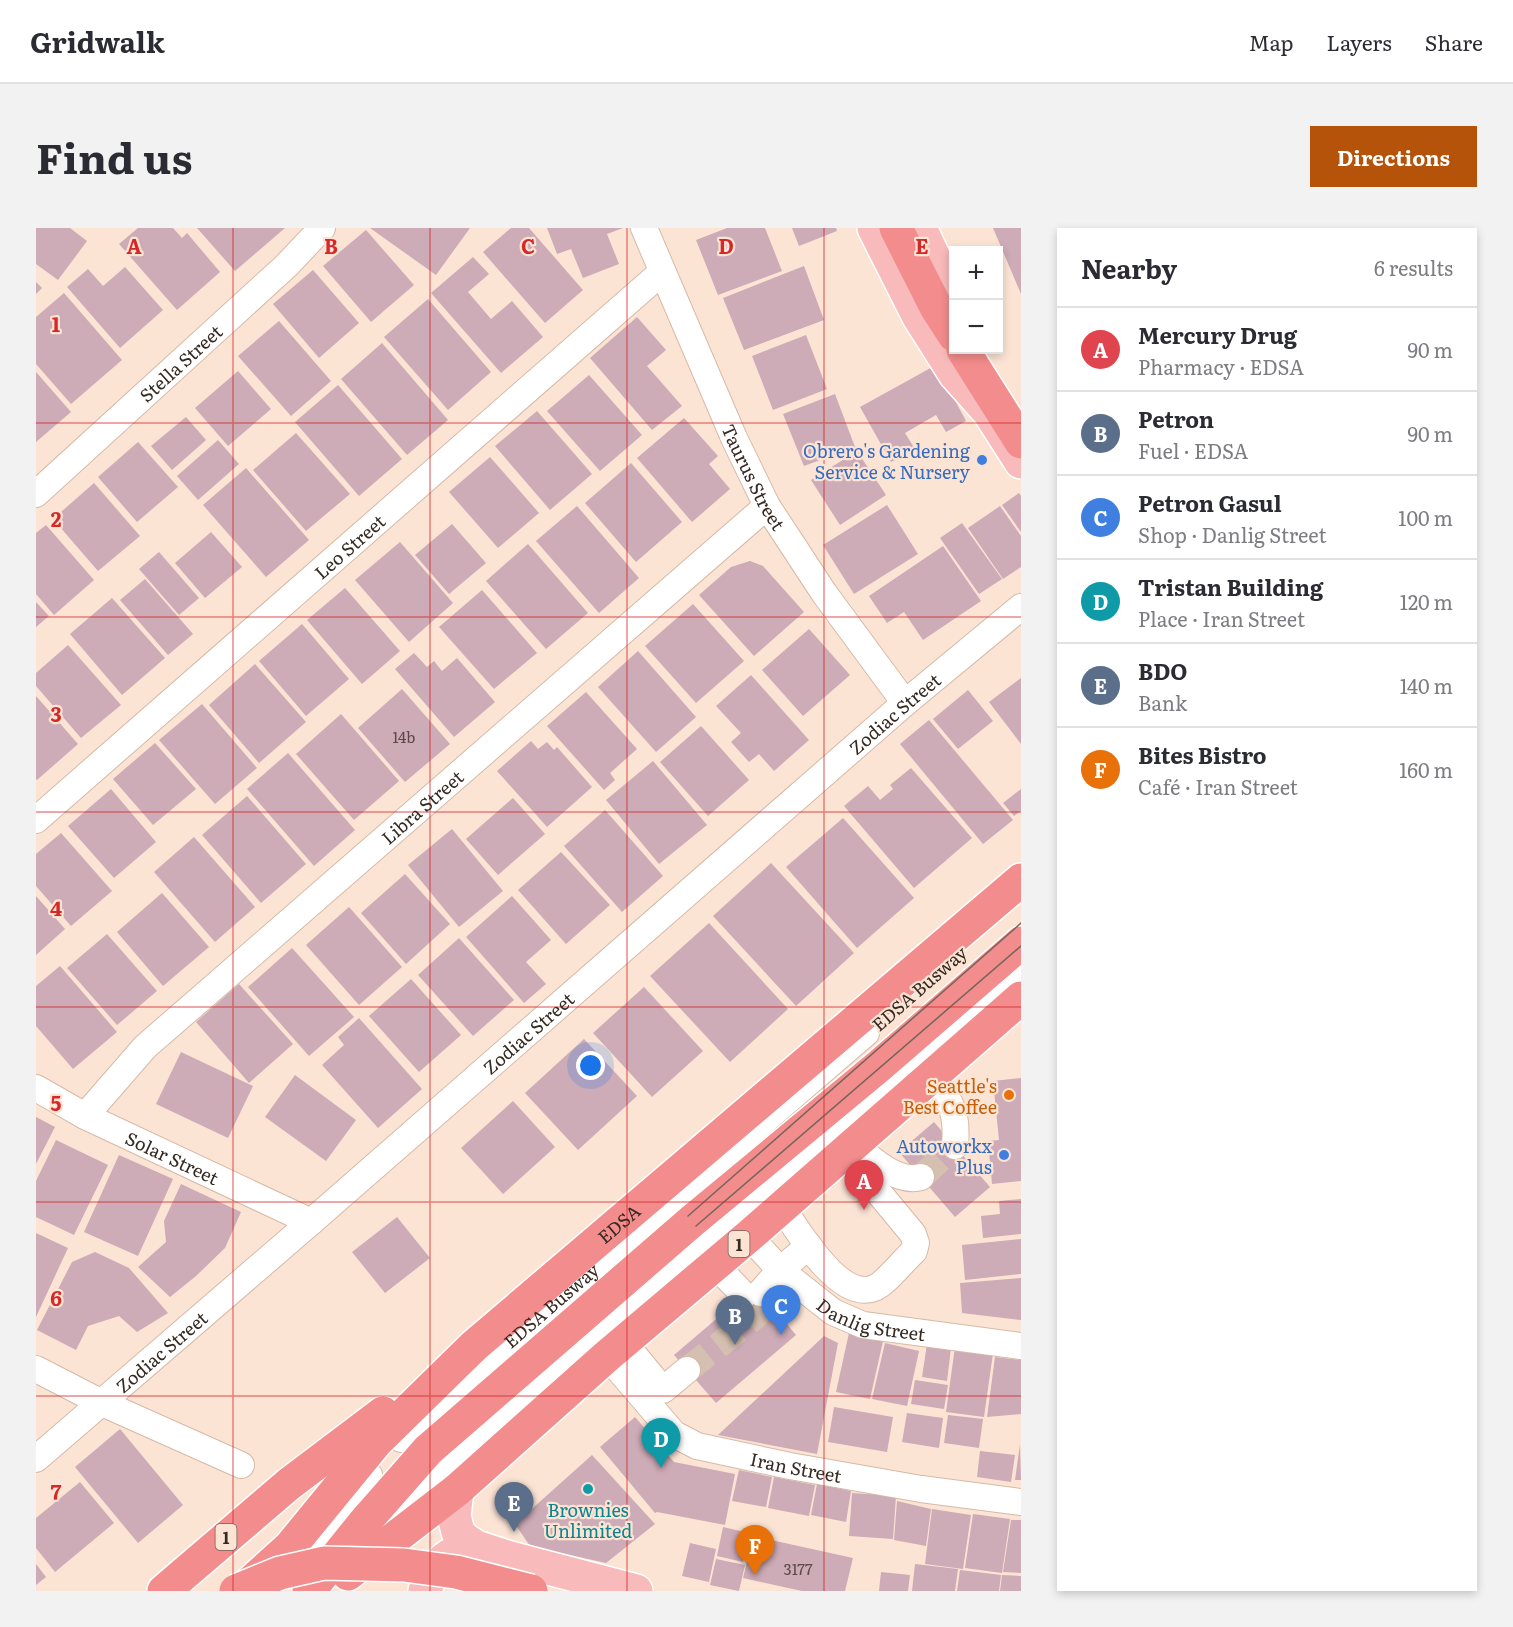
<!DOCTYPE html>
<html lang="en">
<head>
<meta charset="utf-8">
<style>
  body { margin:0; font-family:Literata,serif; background:#f2f2f3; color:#2b2b33 }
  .controls { position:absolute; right:18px; top:18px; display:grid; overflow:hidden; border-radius:0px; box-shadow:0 3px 9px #0003 }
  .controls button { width:54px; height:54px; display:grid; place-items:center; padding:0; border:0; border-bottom:2px solid #e1e1e2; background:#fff; color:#2b2b33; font:30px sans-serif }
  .you { position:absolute; left:555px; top:838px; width:21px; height:21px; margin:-15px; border:4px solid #fff; border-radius:50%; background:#1a73e8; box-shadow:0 0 0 9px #1a73e833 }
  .badge { display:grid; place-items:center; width:39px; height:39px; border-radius:50%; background:#b45309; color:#fff; font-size:20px; font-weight:700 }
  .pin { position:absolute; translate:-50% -50px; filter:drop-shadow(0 2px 3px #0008) }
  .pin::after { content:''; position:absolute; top:32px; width:21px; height:18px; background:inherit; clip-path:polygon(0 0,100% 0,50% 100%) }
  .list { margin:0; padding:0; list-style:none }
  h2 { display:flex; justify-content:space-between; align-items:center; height:78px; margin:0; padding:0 24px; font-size:26px }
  h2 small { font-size:20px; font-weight:400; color:#7c7c81 }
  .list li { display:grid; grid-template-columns:39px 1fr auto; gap:18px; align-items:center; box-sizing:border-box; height:84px; padding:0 24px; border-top:2px solid #e1e1e2 }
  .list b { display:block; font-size:22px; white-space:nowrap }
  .list p { margin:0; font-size:20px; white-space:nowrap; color:#7c7c81 }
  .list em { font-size:20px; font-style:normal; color:#7c7c81 }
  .map { position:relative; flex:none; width:985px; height:1363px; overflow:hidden; border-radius:0px }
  header { display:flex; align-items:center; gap:36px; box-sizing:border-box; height:84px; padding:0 30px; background:#fff; border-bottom:2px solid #e1e1e2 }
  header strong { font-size:28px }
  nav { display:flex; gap:33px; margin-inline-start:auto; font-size:21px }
  .intro { display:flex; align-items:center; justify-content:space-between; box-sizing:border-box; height:144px; padding:0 36px }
  h1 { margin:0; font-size:42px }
  .button { padding:15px 27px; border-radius:0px; background:#b45309; color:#fff; font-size:21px; font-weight:700 }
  main { display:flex; gap:36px; padding:0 36px }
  aside { flex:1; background:#fff; border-radius:0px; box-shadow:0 3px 9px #0003 }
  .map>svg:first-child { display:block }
</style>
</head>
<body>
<header>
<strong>Gridwalk</strong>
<nav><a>Map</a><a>Layers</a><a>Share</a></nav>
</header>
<div class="intro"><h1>Find us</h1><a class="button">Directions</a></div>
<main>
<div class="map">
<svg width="985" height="1363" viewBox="0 0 985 1363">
  <rect width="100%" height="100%" fill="#fce4d5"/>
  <g fill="#cdabb7">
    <polygon points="0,0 34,0 51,13 22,52 0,36"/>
    <polygon points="102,0 137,0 146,10 151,5 184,44 141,82 83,16"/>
    <polygon points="161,0 249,0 199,43"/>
    <polygon points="334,0 434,0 400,47"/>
    <polygon points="475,0 493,0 547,62 509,95 447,24"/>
    <polygon points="511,0 587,0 571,6 583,36 547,50 535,21 521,26"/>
    <polygon points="691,0 729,0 746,43 682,67 660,12"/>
    <polygon points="756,0 800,0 801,3 763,18"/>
    <polygon points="957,0 985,0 985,66"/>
    <polygon points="330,2 378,57 335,94 287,38"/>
    <polygon points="437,29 453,46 432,64 455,91 476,73 507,109 465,145 395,65"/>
    <polygon points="768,38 788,92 708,122 687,70"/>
    <polygon points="89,39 127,82 84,120 31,59 52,41 67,58"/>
    <polygon points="277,42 323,95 283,130 237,76"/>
    <polygon points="0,54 6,60 0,66"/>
    <polygon points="28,65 86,132 35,176 0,136 0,89"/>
    <polygon points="392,71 455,144 412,182 348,109"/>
    <polygon points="601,89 630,122 611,138 646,178 616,202 554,130"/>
    <polygon points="243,93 295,153 255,188 202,128"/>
    <polygon points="770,107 791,161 737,182 716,128"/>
    <polygon points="346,115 412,192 371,227 305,151"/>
    <polygon points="900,137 930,193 910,204 900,187 869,205 879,221 855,234 824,179"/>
    <polygon points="202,143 235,181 192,218 159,180"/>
    <polygon points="0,144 35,184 0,214"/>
    <polygon points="553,147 606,207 564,243 511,183"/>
    <polygon points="302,157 366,231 323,268 259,194"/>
    <polygon points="799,166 819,219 768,238 747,186"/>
    <polygon points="501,183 556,246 514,282 459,218"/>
    <polygon points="150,189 170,212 136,242 115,218"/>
    <polygon points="648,190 682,228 673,236 694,261 656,294 601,230"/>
    <polygon points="260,205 314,266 270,303 217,242"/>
    <polygon points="182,212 203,236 162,272 141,248"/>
    <polygon points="102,214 142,259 101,294 62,249"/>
    <polygon points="821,223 850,267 804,297 775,252"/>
    <polygon points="454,229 503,285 462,320 413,264"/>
    <polygon points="595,235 646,294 600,334 549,275"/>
    <polygon points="210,240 273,312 230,349 167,277"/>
    <polygon points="58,255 104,308 62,343 17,291"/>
    <polygon points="983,265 985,268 985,304 966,277"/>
    <polygon points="851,277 882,326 818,366 787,317"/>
    <polygon points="541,278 603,350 563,385 500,313"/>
    <polygon points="964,278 985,308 985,339 967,351 932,300"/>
    <polygon points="926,295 966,351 943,366 904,310"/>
    <polygon points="416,296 450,335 413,366 379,327"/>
    <polygon points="10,297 58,352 18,387 0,366 0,305"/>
    <polygon points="175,304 206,339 169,370 139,335"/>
    <polygon points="364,314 417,375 373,414 319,352"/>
    <polygon points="492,316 552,385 510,421 450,353"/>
    <polygon points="907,318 945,373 887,412 868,384 851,395 833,368"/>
    <polygon points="123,324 163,370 143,387 103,341"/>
    <polygon points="714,333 727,338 768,384 718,428 663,367 695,339"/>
    <polygon points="109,351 157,406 132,427 84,372"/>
    <polygon points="309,360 364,423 326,456 271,392"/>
    <polygon points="446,362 501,425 458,461 403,399"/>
    <polygon points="76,370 129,430 86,467 34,406"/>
    <polygon points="0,374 13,388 0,399"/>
    <polygon points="657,376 708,433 660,475 609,418"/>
    <polygon points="266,396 313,451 270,488 223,433"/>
    <polygon points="773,401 814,447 767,488 726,442"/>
    <polygon points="32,417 85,477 45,510 0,458 0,445"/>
    <polygon points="602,423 660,489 620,524 562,459"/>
    <polygon points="378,425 391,439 398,433 406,443 421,430 459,474 418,509 359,441"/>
    <polygon points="219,436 270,494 223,535 173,477"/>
    <polygon points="715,447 773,512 738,543 723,526 713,534 695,514 705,505 680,478"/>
    <polygon points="985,450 985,516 953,474"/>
    <polygon points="366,461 414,516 369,554 322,500"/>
    <polygon points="932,462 957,493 922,521 897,491"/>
    <polygon points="550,464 601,521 574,545 579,552 568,562 511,498"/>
    <polygon points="0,468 42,516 1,552 0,551"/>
    <polygon points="166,476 221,540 179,576 123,512"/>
    <polygon points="305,486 363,553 318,592 260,526"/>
    <polygon points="893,492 977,592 947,616 864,516"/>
    <polygon points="665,498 713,552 672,588 624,534"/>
    <polygon points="495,513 502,521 511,514 518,522 521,519 556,559 511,599 461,543"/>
    <polygon points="119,515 160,561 117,597 77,551"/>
    <polygon points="252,525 319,602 278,638 211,561"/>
    <polygon points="617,533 671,597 623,636 570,572"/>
    <polygon points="875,540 936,610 878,660 808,578 832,558 844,572 857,561 854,557"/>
    <polygon points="75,561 120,614 78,650 32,598"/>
    <polygon points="985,561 985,583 978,588 967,575"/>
    <polygon points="211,568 270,636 225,675 166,607"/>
    <polygon points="477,570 509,606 462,647 430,611"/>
    <polygon points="569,582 627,648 586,684 528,618"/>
    <polygon points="807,590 878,670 821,720 750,639"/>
    <polygon points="416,601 467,663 423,699 372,637"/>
    <polygon points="25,605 76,663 35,698 0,658 0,626"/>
    <polygon points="158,609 219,679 179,714 118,644"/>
    <polygon points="525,624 574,677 530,716 482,662"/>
    <polygon points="735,635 818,725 760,778 677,688"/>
    <polygon points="369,646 414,696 370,736 325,685"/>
    <polygon points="126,665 173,719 127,758 81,704"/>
    <polygon points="0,668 29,701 0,727"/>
    <polygon points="476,668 515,712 490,734 510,756 488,775 430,709"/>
    <polygon points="313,679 366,739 323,777 270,717"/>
    <polygon points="673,695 752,781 694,834 614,748"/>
    <polygon points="71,706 121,763 81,797 31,740"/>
    <polygon points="423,710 478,772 437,808 382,747"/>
    <polygon points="256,720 318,789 273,828 212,759"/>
    <polygon points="24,738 81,804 37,841 0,798 0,758"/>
    <polygon points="375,751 425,807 383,844 333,788"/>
    <polygon points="203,756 257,816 213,855 160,794"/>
    <polygon points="608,759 667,823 616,869 557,805"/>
    <polygon points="323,790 386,861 342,900 286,837 308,817 302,809"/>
    <polygon points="548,811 601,868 542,922 489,865"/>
    <polygon points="145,824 217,858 192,910 120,876"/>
    <polygon points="259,847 320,892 290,933 229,889"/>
    <polygon points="985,850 985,953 956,956 952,913 963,912 957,853"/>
    <polygon points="477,873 519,919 467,966 425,920"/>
    <polygon points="0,889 19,899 0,936"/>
    <polygon points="898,894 954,959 919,989 863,924"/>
    <polygon points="20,912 72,937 38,1007 0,989 0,953"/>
    <polygon points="83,927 137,951 102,1028 48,1004"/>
    <polygon points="145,956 205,984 189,1020 160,1048 134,1069 102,1039 130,1014 128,993"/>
    <polygon points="985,971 985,1006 947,1010 945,988 964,986 963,973"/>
    <polygon points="361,989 394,1030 349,1065 316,1024"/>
    <polygon points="0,1005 32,1020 0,1089"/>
    <polygon points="985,1011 985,1046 929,1052 926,1017"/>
    <polygon points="59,1024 93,1040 132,1085 101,1104 83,1088 52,1098 40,1122 1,1102 36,1034"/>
    <polygon points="985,1050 985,1092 926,1085 924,1055"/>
    <polygon points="719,1058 760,1107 680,1175 638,1127"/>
    <polygon points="813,1105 847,1113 834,1171 800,1164"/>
    <polygon points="788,1108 802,1115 781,1226 682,1207"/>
    <polygon points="849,1115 883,1123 871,1178 836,1171"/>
    <polygon points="891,1116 915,1120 911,1153 886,1149"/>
    <polygon points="919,1119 957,1125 948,1189 910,1184"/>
    <polygon points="959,1129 985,1132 985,1186 951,1189"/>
    <polygon points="879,1152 912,1157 908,1181 875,1176"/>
    <polygon points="798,1179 857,1189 851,1224 792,1214"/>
    <polygon points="871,1185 907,1190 903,1220 866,1214"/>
    <polygon points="912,1187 947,1191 943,1220 908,1215"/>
    <polygon points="599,1189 638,1234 699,1246 689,1297 621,1284 619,1285 564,1219"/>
    <polygon points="84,1201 147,1277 102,1315 39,1239"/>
    <polygon points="984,1216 985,1252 979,1252"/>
    <polygon points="944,1223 979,1227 975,1254 941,1249"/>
    <polygon points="556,1227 619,1296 570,1335 494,1318 479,1296"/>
    <polygon points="703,1242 736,1249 730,1279 696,1273"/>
    <polygon points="738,1249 779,1257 773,1288 732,1280"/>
    <polygon points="44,1254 78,1295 19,1344 0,1320 0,1290"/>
    <polygon points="781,1256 815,1263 810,1294 775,1287"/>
    <polygon points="816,1265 860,1268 857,1311 813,1308"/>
    <polygon points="861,1273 895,1281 890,1318 858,1312"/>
    <polygon points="896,1281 935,1287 927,1341 889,1336"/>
    <polygon points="937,1286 974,1291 966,1345 929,1340"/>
    <polygon points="975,1292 985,1292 985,1345 967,1344"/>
    <polygon points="687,1299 713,1305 707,1334 681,1328"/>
    <polygon points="717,1308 817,1330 809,1363 766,1363 707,1350"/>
    <polygon points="654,1315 680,1321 673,1354 646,1348"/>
    <polygon points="680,1331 709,1337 703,1363 674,1357"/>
    <polygon points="0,1336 10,1349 0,1357"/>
    <polygon points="879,1336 922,1341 919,1363 876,1363"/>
    <polygon points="924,1342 965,1347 963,1363 921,1363"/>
    <polygon points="845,1344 874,1347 872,1363 843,1363"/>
    <polygon points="966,1347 985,1348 985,1363 964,1363"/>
  </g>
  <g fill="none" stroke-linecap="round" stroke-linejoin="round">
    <g stroke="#d4bfb1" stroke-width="26" stroke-dasharray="26 13" stroke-linecap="butt">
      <polyline points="885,949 919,918"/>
      <polyline points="651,1142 720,1088 721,1081 708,1067"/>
    </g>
    <g stroke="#d6b9a6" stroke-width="28">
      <g id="minor">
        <path id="s1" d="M608 0 698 210 731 278 788 365 869 475"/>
        <path id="s2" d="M0 266 250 38 286 0"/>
        <path id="s3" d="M0 592 626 44"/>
        <path d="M897 847C915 875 922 884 919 918"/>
        <path id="s4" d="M0 860 49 888 275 994"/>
        <path id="s5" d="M49 888 109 819 731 278"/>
        <path d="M818 916C834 931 862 956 885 949"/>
        <path d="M746 979C761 1002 804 1074 838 1060 848 1057 869 1031 878 1023L880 1015 877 1006 809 924"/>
        <path id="s6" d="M713 1008 744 1042 797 1084 827 1097 985 1118"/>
        <polyline points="679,1037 708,1067"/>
        <polyline points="724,1065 744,1042 773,1018"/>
        <polyline points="588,1115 627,1162 651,1142"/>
        <path id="s7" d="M571 1128 638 1206 661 1218 754 1238 885 1261 985 1274"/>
        <polyline points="0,1141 66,1175 205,1237"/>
        <path id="s8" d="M365 1211 440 1141 830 805"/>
        <path id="s9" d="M0 1231 275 994 869 475 985 379"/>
        <polyline points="341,1307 414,1238 985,742"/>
        <polyline points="250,1345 270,1328 333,1247"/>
      </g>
    </g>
    <g stroke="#fff" stroke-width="36">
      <g id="major">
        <polyline points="838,0 883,89 919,146 953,184 985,234"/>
        <polyline points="884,0 918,72"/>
        <polyline points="421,1262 418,1288 422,1304 428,1311 440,1319 474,1330 600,1363"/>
        <path d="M389 1363C394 1346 402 1333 418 1325"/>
      </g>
    </g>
    <g stroke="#fff" stroke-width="36">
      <g id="highway">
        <polyline points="860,0 900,79 918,107"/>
        <polyline points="927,122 985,214"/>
        <polyline points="312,1346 421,1262 571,1128 713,1008 985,770"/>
        <path id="s10" d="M212 1357 254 1319 340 1214 438 1118 985 652"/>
        <polyline points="128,1363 253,1256 347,1185"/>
        <polyline points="273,1363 327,1296 392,1222 656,993 843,838 985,715"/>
      </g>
    </g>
    <use href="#minor" stroke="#fff" stroke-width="26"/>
    <use href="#major" stroke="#f8baba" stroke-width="33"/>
    <use href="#highway" stroke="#f38c8c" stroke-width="33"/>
    <g stroke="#74655b" stroke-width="1.5">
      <polyline points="652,988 985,695"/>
      <polyline points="660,998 985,718"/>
    </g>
    <g stroke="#fff" stroke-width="36" stroke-linecap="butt">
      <polyline id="highway-bridge" points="200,1363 244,1345 288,1335 368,1337 420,1344 495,1363"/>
    </g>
    <use href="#highway-bridge" stroke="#f38c8c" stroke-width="33"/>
  </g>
  <path fill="none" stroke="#d62828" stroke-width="1.5" stroke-opacity="0.55" d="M197 0V1363M394 0V1363M591 0V1363M788 0V1363M0 195H985M0 389H985M0 584H985M0 779H985M0 974H985M0 1168H985"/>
  <g fill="#3f7fe0" stroke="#fce4d5" stroke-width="2">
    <circle cx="946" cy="232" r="6"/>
    <circle cx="968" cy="927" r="6"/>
  </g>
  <circle fill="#e8710a" stroke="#fce4d5" stroke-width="2" cx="973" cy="867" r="6"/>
  <circle fill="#0f9aa8" stroke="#fce4d5" stroke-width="2" cx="552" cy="1261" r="6"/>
  <g text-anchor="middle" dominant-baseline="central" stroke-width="4.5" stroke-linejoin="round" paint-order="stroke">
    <g font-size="15" fill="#5b4a47">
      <text x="368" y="508">14b</text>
      <text x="762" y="1340">3177</text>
    </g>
    <g fill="#fce4d5" stroke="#716258" stroke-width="1.5">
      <rect x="692.5" y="1003" width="21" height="26" rx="4.5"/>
      <rect x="179.5" y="1296" width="21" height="26" rx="4.5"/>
    </g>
    <g font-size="16" font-weight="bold" fill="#352a22">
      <text x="703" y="1016">1</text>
      <text x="190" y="1309">1</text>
    </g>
    <g font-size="18" fill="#352a22" stroke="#fce4d5">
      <text stroke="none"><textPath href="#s2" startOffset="195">Stella Street</textPath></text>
      <text stroke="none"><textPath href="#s1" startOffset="272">Taurus Street</textPath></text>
      <text stroke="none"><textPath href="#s3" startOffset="416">Leo Street</textPath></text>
      <text stroke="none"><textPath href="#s9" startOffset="1137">Zodiac Street</textPath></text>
      <text stroke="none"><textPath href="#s5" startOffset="458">Libra Street</textPath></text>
      <text transform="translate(883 760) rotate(-41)">EDSA Busway</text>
      <text stroke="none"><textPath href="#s9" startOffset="651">Zodiac Street</textPath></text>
      <text stroke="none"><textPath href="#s4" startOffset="153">Solar Street</textPath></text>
      <text stroke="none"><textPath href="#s10" startOffset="519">EDSA</textPath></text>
      <text stroke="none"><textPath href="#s8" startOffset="201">EDSA Busway</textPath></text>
      <text stroke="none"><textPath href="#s6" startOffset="153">Danlig Street</textPath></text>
      <text stroke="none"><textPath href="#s9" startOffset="165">Zodiac Street</textPath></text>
      <text stroke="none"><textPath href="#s7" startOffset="230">Iran Street</textPath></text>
    </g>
    <g font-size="18" fill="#366cbe" stroke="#fce4d5" text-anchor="end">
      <text x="934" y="222">Obrero's Gardening<tspan x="934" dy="21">Service &amp; Nursery</tspan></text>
      <text x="956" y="917">Autoworkx<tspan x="956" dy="21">Plus</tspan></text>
    </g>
    <g font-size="18" fill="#c56008" stroke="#fce4d5" text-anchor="end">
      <text x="961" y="857">Seattle's<tspan x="961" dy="21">Best Coffee</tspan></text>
    </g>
    <g font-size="18" fill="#0d838f" stroke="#fce4d5">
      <text x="552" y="1281">Brownies<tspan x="552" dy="21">Unlimited</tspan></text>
    </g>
  </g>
  <g font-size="20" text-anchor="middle" font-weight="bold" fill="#d62828" stroke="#fce4d5" stroke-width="4.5" stroke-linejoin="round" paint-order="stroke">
    <text x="98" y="26">A</text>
    <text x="295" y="26">B</text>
    <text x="492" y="26">C</text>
    <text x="690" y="26">D</text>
    <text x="886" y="26">E</text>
    <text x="20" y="104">1</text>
    <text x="20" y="299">2</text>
    <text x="20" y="494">3</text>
    <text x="20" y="688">4</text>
    <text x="20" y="883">5</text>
    <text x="20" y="1078">6</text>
    <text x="20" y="1272">7</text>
  </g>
</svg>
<div class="controls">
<button>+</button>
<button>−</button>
</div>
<div class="you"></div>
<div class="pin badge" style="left:828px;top:982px;background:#e0444e">A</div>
<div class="pin badge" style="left:699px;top:1117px;background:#5c6f8a">B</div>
<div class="pin badge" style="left:745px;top:1107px;background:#3f7fe0">C</div>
<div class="pin badge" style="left:625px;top:1240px;background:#0f9aa8">D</div>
<div class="pin badge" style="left:478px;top:1304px;background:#5c6f8a">E</div>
<div class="pin badge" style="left:719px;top:1347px;background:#e8710a">F</div>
</div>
<aside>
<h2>Nearby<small>6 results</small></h2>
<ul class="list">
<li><span class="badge" style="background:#e0444e">A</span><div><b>Mercury Drug</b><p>Pharmacy · EDSA</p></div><em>90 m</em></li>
<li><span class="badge" style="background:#5c6f8a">B</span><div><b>Petron</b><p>Fuel · EDSA</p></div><em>90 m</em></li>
<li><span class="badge" style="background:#3f7fe0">C</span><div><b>Petron Gasul</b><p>Shop · Danlig Street</p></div><em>100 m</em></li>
<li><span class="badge" style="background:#0f9aa8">D</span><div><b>Tristan Building</b><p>Place · Iran Street</p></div><em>120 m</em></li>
<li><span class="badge" style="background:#5c6f8a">E</span><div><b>BDO</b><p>Bank</p></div><em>140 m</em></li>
<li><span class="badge" style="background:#e8710a">F</span><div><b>Bites Bistro</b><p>Café · Iran Street</p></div><em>160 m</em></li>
</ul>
</aside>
</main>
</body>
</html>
